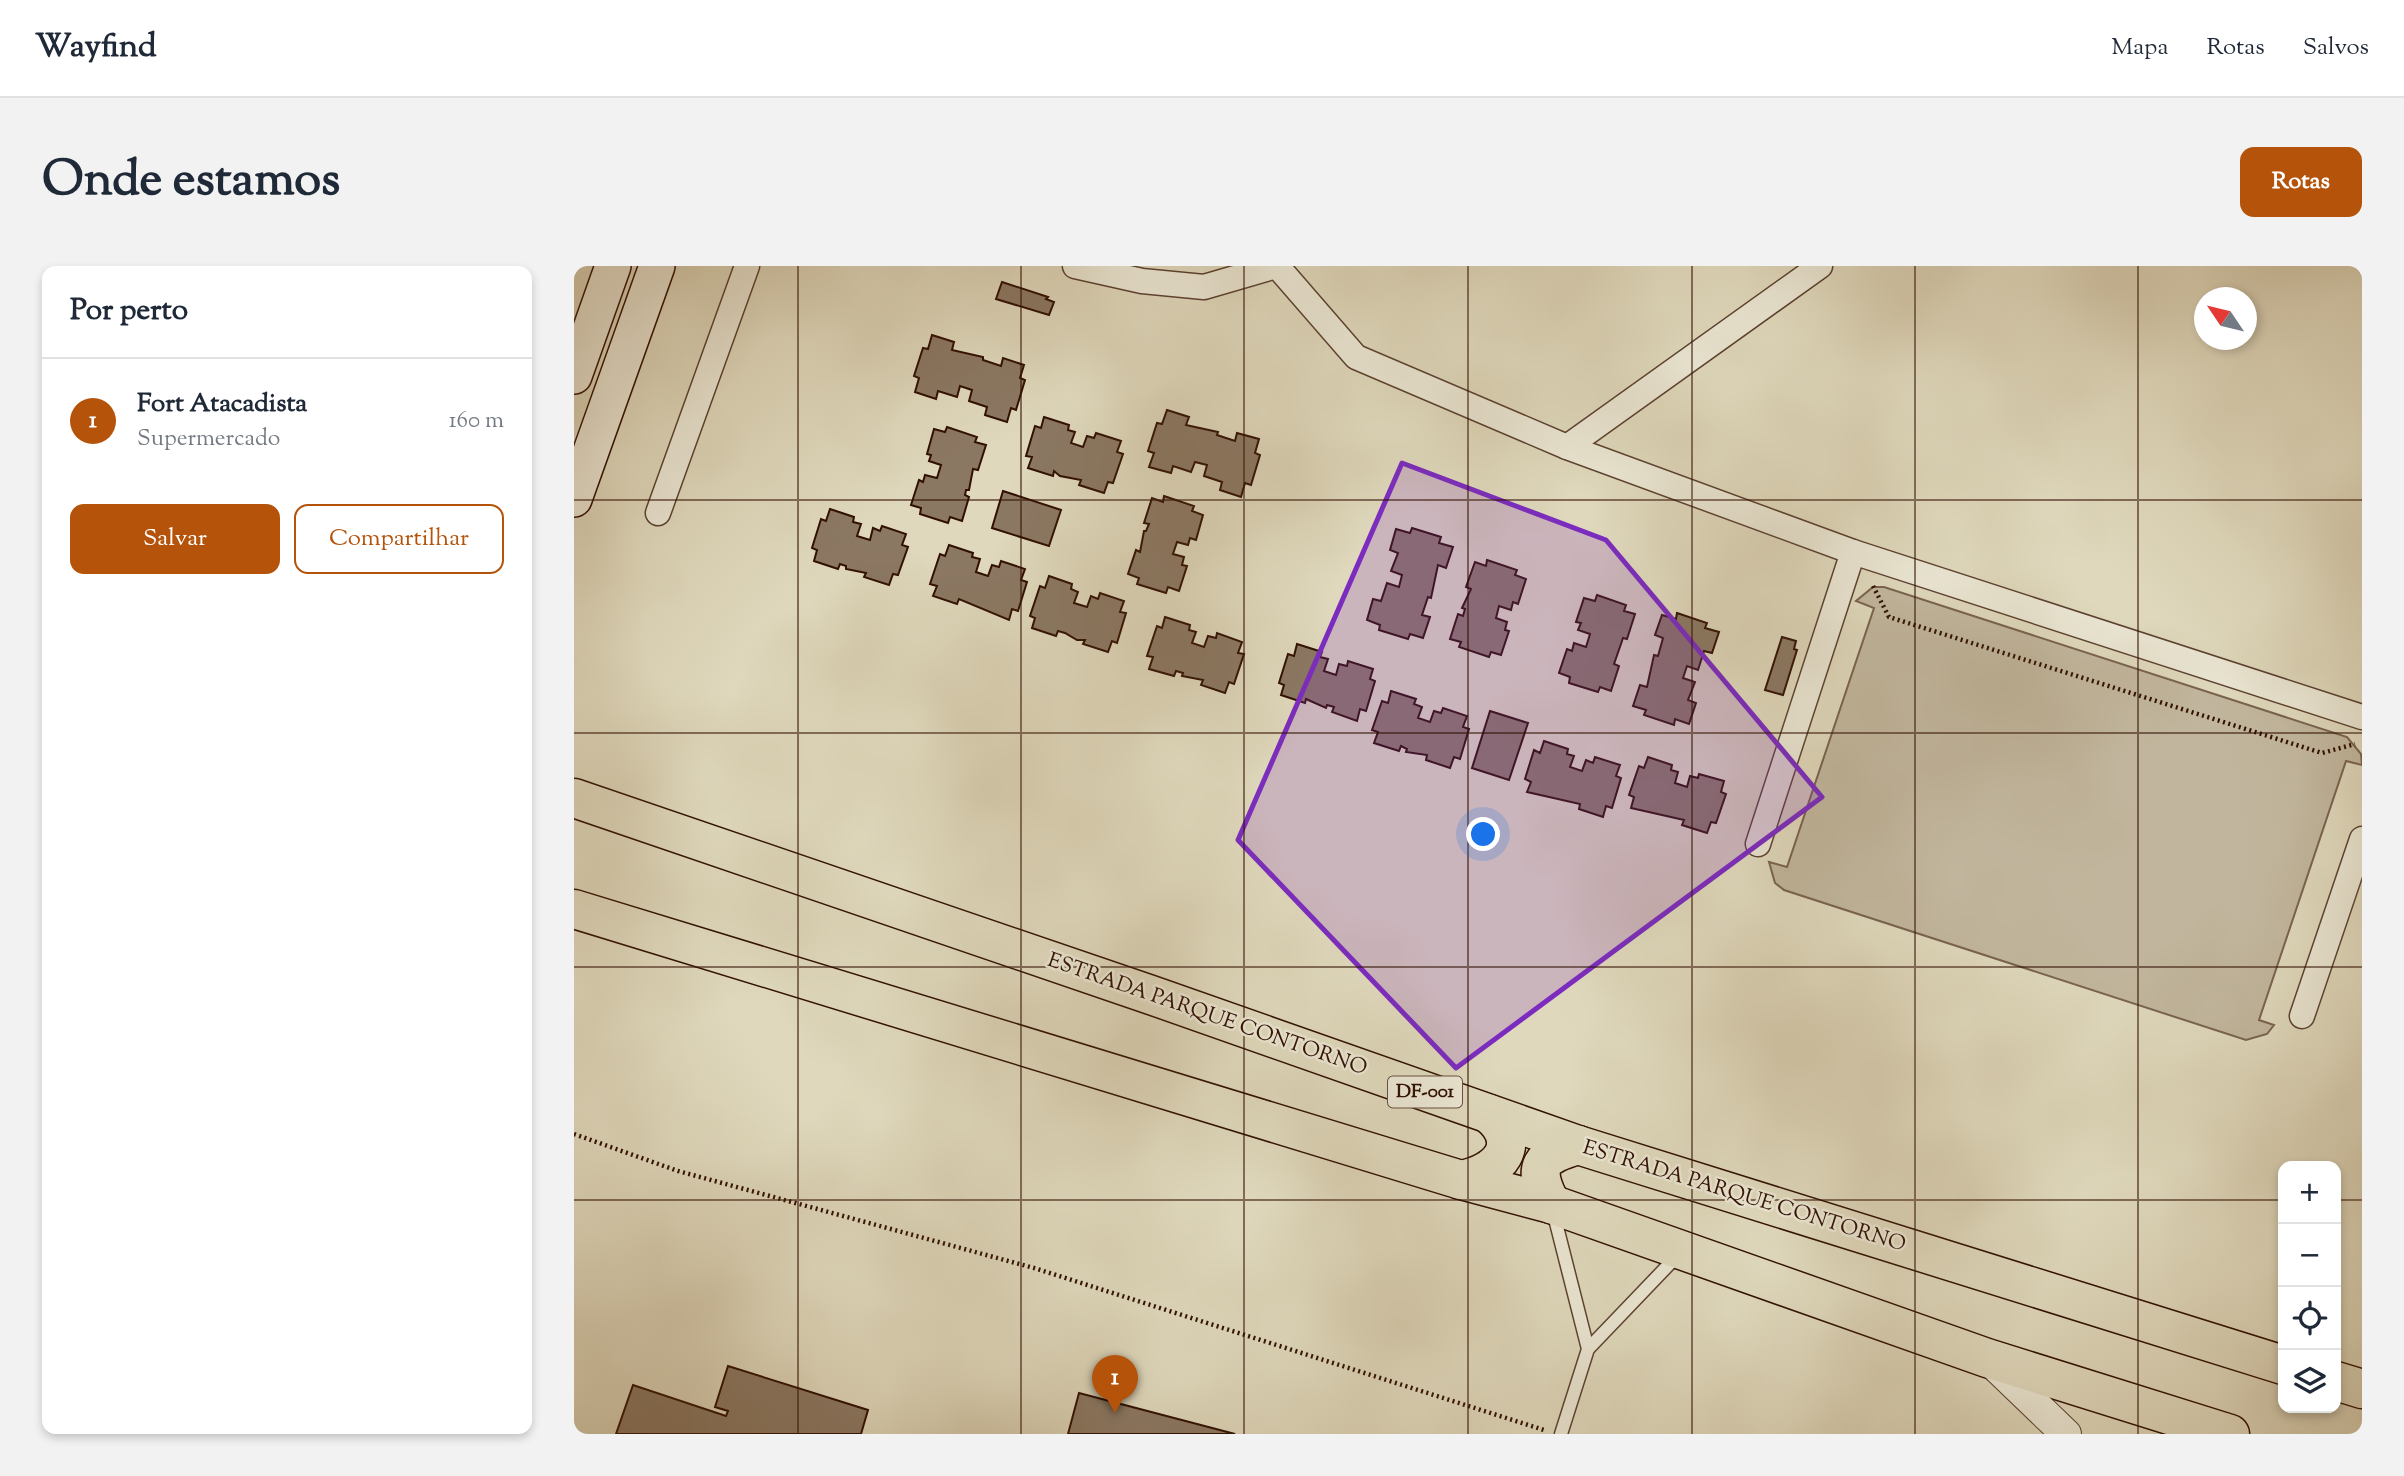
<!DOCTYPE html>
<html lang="pt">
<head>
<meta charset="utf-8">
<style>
  body { margin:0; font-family:"Sorts Mill Goudy",serif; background:#f2f2f3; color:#1f2937 }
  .controls { position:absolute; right:21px; bottom:21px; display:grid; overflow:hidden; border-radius:14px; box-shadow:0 4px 10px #0003 }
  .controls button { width:63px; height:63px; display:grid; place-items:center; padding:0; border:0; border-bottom:2px solid #e0e1e3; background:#fff; color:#1f2937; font:35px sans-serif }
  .compass { position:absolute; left:1620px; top:21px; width:63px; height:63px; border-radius:50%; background:#fff; box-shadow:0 4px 10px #0003; rotate:305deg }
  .you { position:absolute; left:910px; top:569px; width:24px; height:24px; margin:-18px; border:5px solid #fff; border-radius:50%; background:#1a73e8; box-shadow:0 0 0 10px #1a73e833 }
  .badge { display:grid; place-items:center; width:46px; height:46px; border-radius:50%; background:#b45309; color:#fff; font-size:23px; font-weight:700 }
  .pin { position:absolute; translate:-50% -58px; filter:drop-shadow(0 2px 4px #0008) }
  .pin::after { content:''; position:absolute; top:37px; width:24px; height:21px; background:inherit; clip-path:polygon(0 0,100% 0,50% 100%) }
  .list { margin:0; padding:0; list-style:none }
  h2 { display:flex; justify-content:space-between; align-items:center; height:91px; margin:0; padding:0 28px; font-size:30px }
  h2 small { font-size:23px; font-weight:400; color:#747a83 }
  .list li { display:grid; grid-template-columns:46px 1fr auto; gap:21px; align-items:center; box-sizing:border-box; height:126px; padding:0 28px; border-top:2px solid #e0e1e3 }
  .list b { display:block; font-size:26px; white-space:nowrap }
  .list p { margin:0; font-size:23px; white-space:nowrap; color:#747a83 }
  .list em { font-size:23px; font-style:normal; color:#747a83 }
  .actions { display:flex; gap:14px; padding:21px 28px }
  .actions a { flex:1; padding:16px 0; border:2px solid #b45309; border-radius:14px; text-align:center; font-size:24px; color:#b45309 }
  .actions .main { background:#b45309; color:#fff }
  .icon { flex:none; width:38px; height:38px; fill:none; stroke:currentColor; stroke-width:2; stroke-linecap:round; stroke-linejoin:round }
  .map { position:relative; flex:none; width:1788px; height:1168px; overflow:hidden; border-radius:14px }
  header { display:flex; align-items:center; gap:42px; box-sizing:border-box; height:98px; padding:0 35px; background:#fff; border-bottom:2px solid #e0e1e3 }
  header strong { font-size:33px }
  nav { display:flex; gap:38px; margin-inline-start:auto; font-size:24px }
  .intro { display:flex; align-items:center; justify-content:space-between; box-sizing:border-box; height:168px; padding:0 42px }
  h1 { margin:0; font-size:49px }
  .button { padding:18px 32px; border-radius:14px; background:#b45309; color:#fff; font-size:24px; font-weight:700 }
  main { display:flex; gap:42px; padding:0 42px }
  aside { flex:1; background:#fff; border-radius:14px; box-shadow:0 4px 10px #0003 }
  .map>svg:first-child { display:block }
</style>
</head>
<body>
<header>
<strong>Wayfind</strong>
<nav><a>Mapa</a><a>Rotas</a><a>Salvos</a></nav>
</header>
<div class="intro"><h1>Onde estamos</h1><a class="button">Rotas</a></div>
<main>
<aside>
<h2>Por perto<small></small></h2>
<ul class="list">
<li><span class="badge">1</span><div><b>Fort Atacadista</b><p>Supermercado</p></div><em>160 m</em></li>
</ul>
<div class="actions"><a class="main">Salvar</a><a>Compartilhar</a></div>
</aside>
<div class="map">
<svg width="1788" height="1168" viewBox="0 0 1788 1168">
  <rect width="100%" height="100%" fill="#dfd8bc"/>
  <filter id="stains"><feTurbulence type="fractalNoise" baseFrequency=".00286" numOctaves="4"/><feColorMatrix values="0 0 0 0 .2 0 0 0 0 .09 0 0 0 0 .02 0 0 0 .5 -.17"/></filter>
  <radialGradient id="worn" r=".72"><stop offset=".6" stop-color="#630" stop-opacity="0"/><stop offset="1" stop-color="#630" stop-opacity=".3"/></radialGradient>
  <polygon fill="#c1b69d" stroke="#796350" stroke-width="2" points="1299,321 1310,321 1773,471 1787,488 1788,499 1772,495 1685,754 1700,759 1693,768 1672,774 1210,624 1201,617 1195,596 1213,601 1300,342 1282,335"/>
  <g fill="#8b7863" stroke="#311003" stroke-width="2">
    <polygon points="428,16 474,31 472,33 480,36 475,49 422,33"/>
    <polygon points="358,69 380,76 378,84 409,91 409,94 427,100 429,92 450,99 446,112 451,114 442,144 437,142 433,156 411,149 413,141 395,135 398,124 386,120 383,131 364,125 362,133 341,126 345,112 340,110 349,82 354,83"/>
    <polygon points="593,144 615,151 612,159 644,166 643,169 661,175 663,167 685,173 681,187 686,189 677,219 671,217 667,231 646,224 648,216 630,210 633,199 621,196 617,206 599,200 597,207 575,201 580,187 574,185 583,157 588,158"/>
    <polygon points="470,151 495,159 494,164 501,166 497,177 509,181 513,170 520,172 522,167 547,175 543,186 549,188 539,217 534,216 530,227 505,219 507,214 486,210 480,205 479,210 454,202 458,191 452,190 461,160 467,162"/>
    <polygon points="373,161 403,171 401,176 412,179 404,204 399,203 395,224 392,224 391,229 395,231 388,255 376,251 374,257 346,248 347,242 337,239 345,214 349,216 351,209 363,212 367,199 355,195 357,189 353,188 360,163 371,166"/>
    <polygon points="429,225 487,244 475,280 418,262"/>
    <polygon points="590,230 620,240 618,245 629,249 622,274 616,272 614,279 603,276 599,288 610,291 608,299 613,300 605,325 594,321 592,327 563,318 565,312 554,308 562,284 566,286 570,265 572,265 575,258 570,257 578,232 589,236"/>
    <polygon points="256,243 280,251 279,256 287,258 283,270 296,274 299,262 306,265 308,260 332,268 328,279 334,281 324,309 319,308 315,319 290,311 292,307 272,303 272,300 266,298 264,303 240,295 243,284 238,282 247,253 252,255"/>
    <polygon points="838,262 867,271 865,277 879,281 872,302 864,299 857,332 854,331 848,349 856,351 849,372 836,368 834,373 805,364 806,359 793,354 799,333 807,335 813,317 825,321 828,309 817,305 824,287 816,284 822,263 836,267"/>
    <polygon points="375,279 399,287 398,291 406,293 402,306 414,310 418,299 425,301 427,295 451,303 447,314 453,316 444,345 438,343 435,354 385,333 383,338 359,330 363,320 356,318 366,288 371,290"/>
    <polygon points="913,294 943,304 941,309 952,313 944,338 939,336 937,344 925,340 922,352 933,356 931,364 935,365 927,389 917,386 915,391 885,381 887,376 876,373 884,348 889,350 891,343 888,342 897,323 892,321 901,296 912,300"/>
    <polygon points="475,310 498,318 497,323 504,326 500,337 513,341 517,330 524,333 526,327 550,335 546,346 552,347 543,377 538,375 534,386 509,378 511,374 503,374 491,367 484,365 482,370 458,362 461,352 456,350 466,320 471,322"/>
    <polygon points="1023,329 1052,339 1050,345 1061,348 1053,373 1049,372 1047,378 1040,398 1045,400 1037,425 1026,421 1024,426 995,417 996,411 985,407 993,383 998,385 1000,377 1012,381 1016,368 1004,364 1007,357 1002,356 1010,332 1021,335"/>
    <polygon points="1103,347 1133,357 1131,362 1145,366 1138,387 1130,385 1124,404 1113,400 1109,412 1121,416 1114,434 1122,437 1115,458 1101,453 1100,459 1070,449 1072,444 1059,440 1066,419 1073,421 1080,389 1084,390 1089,372 1081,369 1088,349 1102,353"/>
    <polygon points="591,351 616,359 615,364 622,366 618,377 630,381 634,370 642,372 643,367 668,376 664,387 670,388 660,418 655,416 651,427 627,419 629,414 608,410 609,407 602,405 600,410 575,403 579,391 573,390 583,360 588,362"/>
    <polygon points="1208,371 1222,375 1220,383 1223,384 1209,429 1191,424"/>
    <polygon points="723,378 748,386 746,391 754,393 750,405 762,409 765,398 773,400 774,395 799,403 796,413 801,415 792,445 786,443 783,455 758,446 760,441 753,439 752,442 732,433 731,437 707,429 710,419 705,417 714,388 720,390"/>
    <polygon points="817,425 842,433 840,438 848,441 844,452 856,456 860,445 867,447 869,442 893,450 889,461 895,463 886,493 880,491 876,502 852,494 853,489 832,486 833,483 827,480 825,485 800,477 804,466 798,464 808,435 814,437"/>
    <polygon points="916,445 954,457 935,514 898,502"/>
    <polygon points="970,475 994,483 993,488 1000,490 996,501 1008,505 1012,494 1019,497 1021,491 1046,499 1042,510 1047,512 1038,542 1032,540 1029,551 1005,543 1006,538 953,526 957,516 951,513 960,484 966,487"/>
    <polygon points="1074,491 1098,499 1097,504 1104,506 1101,517 1113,521 1116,510 1124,512 1125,508 1150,515 1147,526 1152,528 1142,557 1137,556 1133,567 1108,559 1110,554 1057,542 1060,531 1055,529 1065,500 1070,502"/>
    <polygon points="154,1100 294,1144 287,1168 42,1168 59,1119 152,1150 154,1145 141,1141"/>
    <polygon points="505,1127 661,1168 494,1168"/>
  </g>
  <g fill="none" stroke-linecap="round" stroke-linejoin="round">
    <g stroke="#5c4231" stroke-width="15">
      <g id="service">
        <polyline points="979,945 1014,1083"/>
        <polyline points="987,1168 1014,1083 1104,989"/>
      </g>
    </g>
    <g stroke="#5c4231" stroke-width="27">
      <g id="minor">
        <polyline points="501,0 568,15 630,21 702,0"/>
        <polyline points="703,0 782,91 993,181 1279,286 1788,451"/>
        <polyline points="993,181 1246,0"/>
        <polyline points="84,247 173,0"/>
        <polyline points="1184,578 1279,286"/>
        <polyline points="1728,750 1788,573"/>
      </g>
    </g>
    <g stroke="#5c4231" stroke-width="32">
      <polyline id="tertiary" points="1416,1095 1492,1168"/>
    </g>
    <g stroke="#311003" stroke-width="38">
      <g id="secondary">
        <polyline points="0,110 39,0"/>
        <polyline points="0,233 83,0"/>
      </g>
    </g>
    <g stroke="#311003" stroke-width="41">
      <g id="trunk">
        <polyline points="0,532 577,729 1004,879 1709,1099"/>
        <polyline points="0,643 887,914 977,938 1413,1092 1656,1168"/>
        <path d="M887 914C925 907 951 878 915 848"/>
        <path d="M977 938C957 900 966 890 1004 879"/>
        <polyline points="1762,1115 1788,1123"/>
      </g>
    </g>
    <g stroke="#311003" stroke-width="4.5" stroke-dasharray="2 3.5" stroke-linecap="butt">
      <polyline points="1299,320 1315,351 1748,487 1781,478"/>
      <polyline points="0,868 104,905 460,1002 970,1164"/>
    </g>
    <use href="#service" stroke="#eae6d3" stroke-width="12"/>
    <use href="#minor" stroke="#eae6d3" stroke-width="24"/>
    <use href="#tertiary" stroke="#eae6d3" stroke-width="30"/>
    <use href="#secondary" stroke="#eae6d3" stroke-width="35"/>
    <use href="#trunk" stroke="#dfd8bc" stroke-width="38"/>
  </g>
  <path fill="#7b2cbf" fill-opacity="0.2" stroke="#7b2cbf" stroke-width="5" stroke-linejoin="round" d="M828 197 1032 274 1248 531 882 802 664 574Z"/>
  <path fill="none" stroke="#311003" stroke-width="2" stroke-opacity="0.55" d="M224 0V1168M447 0V1168M670 0V1168M894 0V1168M1118 0V1168M1341 0V1168M1564 0V1168M0 234H1788M0 467H1788M0 701H1788M0 934H1709M1762 934H1788"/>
  <g text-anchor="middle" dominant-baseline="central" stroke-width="5" stroke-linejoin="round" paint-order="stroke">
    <rect fill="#eae6d3" stroke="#685041" stroke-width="2" x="814" y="810.5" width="74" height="31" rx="5"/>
    <g font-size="19" font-weight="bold" fill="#311003">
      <text x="851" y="826">DF-001</text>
    </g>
    <g font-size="21" fill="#311003" stroke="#eae6d3">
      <text transform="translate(633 749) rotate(19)">ESTRADA PARQUE CONTORNO</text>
      <text transform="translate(1170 931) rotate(17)">ESTRADA PARQUE CONTORNO</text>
    </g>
  </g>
  <rect width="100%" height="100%" filter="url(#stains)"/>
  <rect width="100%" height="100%" fill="url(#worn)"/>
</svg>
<div class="controls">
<button>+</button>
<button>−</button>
<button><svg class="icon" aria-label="locate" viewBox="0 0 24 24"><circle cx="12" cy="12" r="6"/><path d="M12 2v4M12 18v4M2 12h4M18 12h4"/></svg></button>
<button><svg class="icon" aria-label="layers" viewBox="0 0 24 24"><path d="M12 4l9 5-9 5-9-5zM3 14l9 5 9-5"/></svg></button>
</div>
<svg class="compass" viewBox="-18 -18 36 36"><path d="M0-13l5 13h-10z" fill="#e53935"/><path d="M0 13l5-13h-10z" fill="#747a83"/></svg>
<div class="you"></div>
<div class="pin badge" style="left:541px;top:1147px">1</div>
</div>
</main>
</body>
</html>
